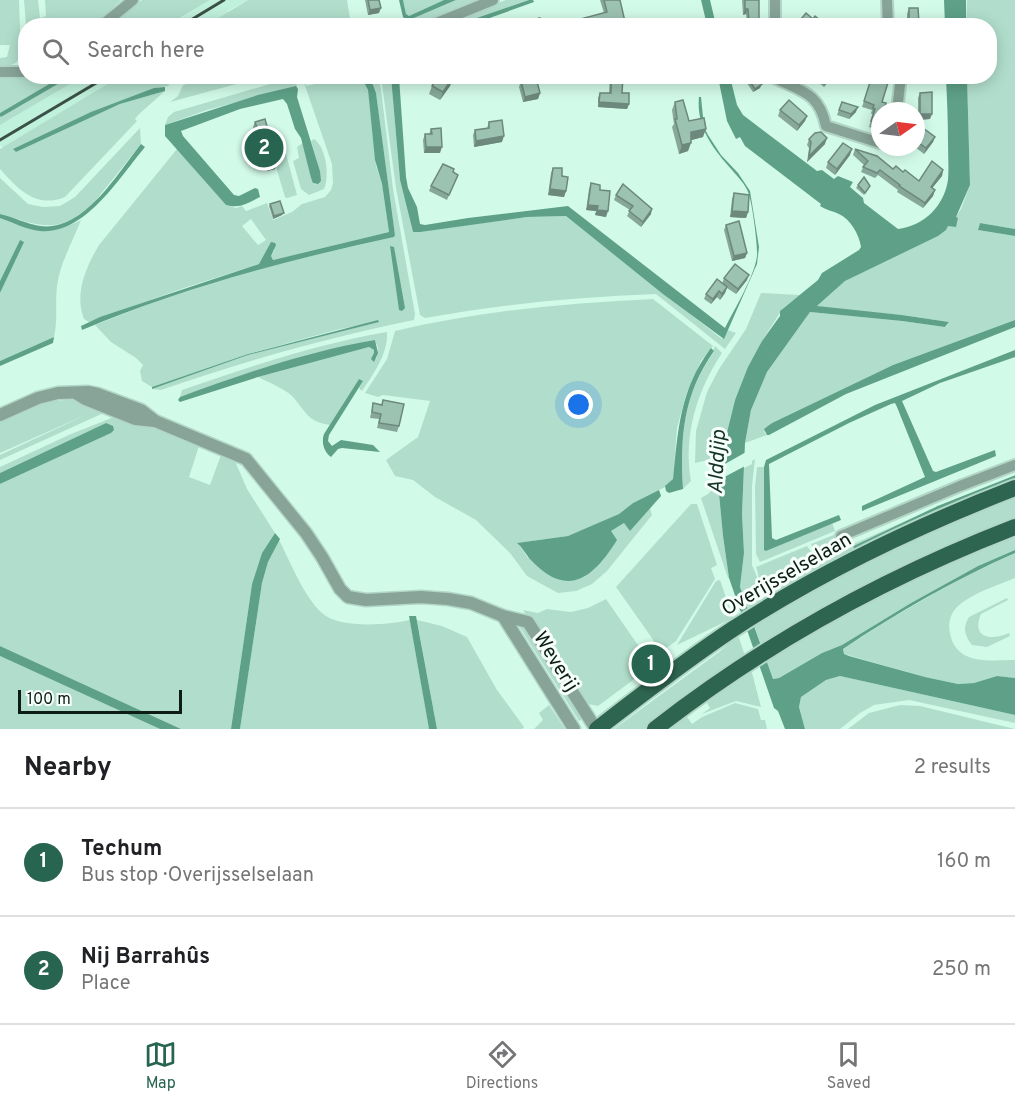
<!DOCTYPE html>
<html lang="en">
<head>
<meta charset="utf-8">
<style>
  body { margin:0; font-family:Overpass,sans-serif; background:#f2f2f2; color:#202124 }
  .compass { position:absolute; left:871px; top:102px; width:54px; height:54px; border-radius:50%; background:#fff; box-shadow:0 3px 15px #0003; rotate:76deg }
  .scale { position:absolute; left:18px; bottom:15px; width:164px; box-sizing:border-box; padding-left:6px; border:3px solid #0d1c16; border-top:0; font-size:16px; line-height:21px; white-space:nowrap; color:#0d1c16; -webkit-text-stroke:4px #f7fffb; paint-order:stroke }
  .you { position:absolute; left:579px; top:405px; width:21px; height:21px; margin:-15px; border:4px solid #fff; border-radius:50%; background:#1a73e8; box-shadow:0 0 0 9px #1a73e833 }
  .badge { display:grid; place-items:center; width:39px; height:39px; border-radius:50%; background:#286550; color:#fff; font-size:20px; font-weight:700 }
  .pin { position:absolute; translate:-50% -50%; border:3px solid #fff; box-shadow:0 2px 6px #0006 }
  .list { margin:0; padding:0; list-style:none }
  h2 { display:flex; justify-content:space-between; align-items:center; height:78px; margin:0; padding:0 24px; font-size:26px }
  h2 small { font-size:20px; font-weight:400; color:#757577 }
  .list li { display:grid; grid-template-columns:39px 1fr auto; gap:18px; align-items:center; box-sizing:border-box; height:108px; padding:0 24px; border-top:2px solid #e0e0e0 }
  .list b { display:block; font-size:22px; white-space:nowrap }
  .list p { margin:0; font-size:20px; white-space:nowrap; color:#757577 }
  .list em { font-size:20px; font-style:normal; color:#757577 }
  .icon { flex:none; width:33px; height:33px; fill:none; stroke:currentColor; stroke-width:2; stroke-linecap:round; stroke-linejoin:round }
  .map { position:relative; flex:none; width:1015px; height:729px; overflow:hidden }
  .search { position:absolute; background:#fff; box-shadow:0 3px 15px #0003; left:18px; right:18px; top:18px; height:66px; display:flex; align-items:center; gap:15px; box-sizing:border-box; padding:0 21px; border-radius:24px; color:#757577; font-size:22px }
  .sheet { height:294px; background:#fff }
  nav { display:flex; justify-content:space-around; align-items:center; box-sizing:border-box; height:84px; border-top:2px solid #e0e0e0; background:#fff; font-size:16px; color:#757577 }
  nav a { display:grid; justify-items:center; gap:3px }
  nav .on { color:#286550 }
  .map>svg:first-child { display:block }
</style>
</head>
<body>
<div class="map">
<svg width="1015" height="729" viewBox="0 0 1015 729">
  <rect width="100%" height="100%" fill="#d2fae9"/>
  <g fill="#c0f1dd">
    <polygon points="210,0 248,0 227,11 228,14 219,19 218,18 205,25 168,26"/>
    <polygon points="82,77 119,77 3,148 0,145 0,125"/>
  </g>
  <g fill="#b1decc" fill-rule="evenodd">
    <path d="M0 0H19L21 53C19 65 11 66 0 66V58L7 57 10 45H0Z"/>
    <polygon points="24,0 38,0 40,18 46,16 45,0 121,0 93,26 26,25"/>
    <polygon points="142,0 210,0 168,25 111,26"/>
    <polygon points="248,0 347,0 351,25 205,26"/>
    <polygon points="403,0 444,0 409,16 406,14"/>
    <polygon points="456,0 479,0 416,25 402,26 407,21"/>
    <polygon points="506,0 529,0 468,21 466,15"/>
    <polygon points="967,0 1015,0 1015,229 980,223 978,230 1015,236 1015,320 893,365 772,423 764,432 767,435 745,443 751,410 767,372 810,312 902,321 946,327 949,322 902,315 816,307 845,281 948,226 955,218 961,209 970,185 967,77 990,76 990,26 966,25"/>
    <polygon points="26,76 63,77 0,113 0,77"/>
    <polygon points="70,77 82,77 0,125 0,116 1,117"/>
    <path d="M119 77H174L168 86 154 88 14 150 16 152 120 104 165 91 138 115 135 119 137 121 65 197C36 209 18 189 0 169V149Z"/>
    <polygon points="217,77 262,77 170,102 178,96 183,85"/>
    <polygon points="294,77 297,86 207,110 165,125 168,117 174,112"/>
    <path d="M302 77H328L305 82 306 86 350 77H361L368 90 376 166 382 184 389 232 273 260 271 256 275 249 263 258 259 264 184 288 89 322 84 319C74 294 86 267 99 245L177 149 226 205 236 208 242 206 246 211 267 203 273 220 292 212 302 204 325 197 331 190 333 183 332 164ZM251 219 266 240 258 245 242 226Z"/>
    <path d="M370 77H378L381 89 393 189 415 314 414 320C327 338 244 361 161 390L152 389 248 355 378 322 340 329 248 354 152 387 142 381 140 371 143 365 136 358 111 342 95 325 159 300 271 265 394 237 395 235 378 109 376 93Z"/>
    <path d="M381 77H391L400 180 413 232 527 217 566 216 722 339 728 330 736 333 725 349 656 294C578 297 501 304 425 318L420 315 396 188Z"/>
    <path d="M140 128 141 144 88 210C54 235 36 224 0 214V178L28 204 43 207 60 206 75 197Z"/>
    <path d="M314 139C326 147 330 176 324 189L309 195 301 189 293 161 299 158 297 147 303 143 311 178 315 185 320 171 311 141Z"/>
    <polygon points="286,154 297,195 287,198 285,197 273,157"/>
    <path d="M0 218C29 228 53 235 81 220 73 241 60 263 57 286 55 303 58 320 54 337L0 361V293L23 242 20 240 0 281Z"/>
    <polygon points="761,293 800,295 783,308 762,341 735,400 721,457 695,463 696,431 707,392 719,369 746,329"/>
    <path d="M653 299 713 346 701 361 686 395 677 428 673 479 665 487 633 503 619 514 593 526 568 536 518 543 528 558 611 531 624 523 630 530 650 508 652 515 607 571 592 584 576 591 558 593 527 576 510 553 476 520 435 497 413 480 395 476 386 460 418 437 430 401 383 395 378 397 365 393 387 359 395 331C480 311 566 303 653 299Z"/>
    <path d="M387 332C388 354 374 373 362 391L359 388 363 381 359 379 330 425C307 422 306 411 292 396 283 388 268 382 258 377L369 347 374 350 376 360 378 348 375 340C309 354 243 373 180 397L182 390C248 367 317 344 387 332Z"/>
    <path d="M715 346 722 353C697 391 683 435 691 481L683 489C680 438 683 395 714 352L713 350Z"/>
    <path d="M75 400 86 402 108 411 0 460V455L90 413 0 453V420C27 407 45 400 75 400Z"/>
    <polygon points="119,415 199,446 189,477 210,485 221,455 235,461 247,489 275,533 262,553 252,584 231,729 181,729 0,646 0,484 111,433 106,423 0,473 0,467 71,434"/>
    <polygon points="755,459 752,486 752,565 757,577 757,591 762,600 748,608 740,587 744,553 742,514 744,468 752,464 752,461"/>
    <polygon points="757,467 764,467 764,546 766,551 832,523 835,531 760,562 756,554 755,487"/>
    <polygon points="1015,476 1015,483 766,601 764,598 816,554 811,544 836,534 842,549 946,503"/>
    <polygon points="718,483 723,536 729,578 728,578 701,498 708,494"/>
    <polygon points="1015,494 1015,520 761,645 754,625 760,619 894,546"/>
    <polygon points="691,504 697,504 717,565 711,568 715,579 676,641 649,661 652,666 598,706 588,704 575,693 523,610 538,613 547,609 571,612 588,608 606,599 642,651 654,641 616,587"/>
    <polygon points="1015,533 1015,550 978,566 911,603 842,645 822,653 779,678 773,679 766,660 865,600"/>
    <path d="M279 540C290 561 304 597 322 613 340 629 387 625 410 620L429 729H240L262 583 268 562Z"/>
    <path d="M807 546 812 553 763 595C758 588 760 576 756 567Z"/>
    <path d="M1015 553V578C996 586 972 593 957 607 950 614 948 624 950 633 956 666 990 660 1015 660V678L997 676 974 683 958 684 925 677 844 654 843 649C898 613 954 580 1015 553Z"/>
    <polygon points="720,580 733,618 677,645 716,581"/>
    <path d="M1007 598 1008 600 981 614C971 638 991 641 1009 633L1010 636 987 647 972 645C965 636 962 628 969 617Z"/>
    <polygon points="417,620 442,626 467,637 497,690 524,727 522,729 437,729"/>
    <polygon points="519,626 526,626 584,718 579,721"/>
    <polygon points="738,635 745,656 644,729 614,729 719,652"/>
    <polygon points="0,656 160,729 0,729"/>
    <polygon points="751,669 761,707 736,701 702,714 710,708 707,703 724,685"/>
    <polygon points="840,676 1015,715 1015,723 909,700 874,705 860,713 840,729 805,729 799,707 801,697 826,680"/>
    <polygon points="735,703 758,709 761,720 765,720 767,729 666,729 687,717 692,724 702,717"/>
    <polygon points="549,705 565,729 534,729 543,720 539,713"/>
    <polygon points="900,705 920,706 1015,729 848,729 869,713"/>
  </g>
  <g fill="#5ea188">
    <polygon points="399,0 403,0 406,14 409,16 444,0 456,0 407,21 403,17"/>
    <polygon points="529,0 533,0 534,2 470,25 468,21"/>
    <polygon points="701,0 710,0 716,25 707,25"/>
    <polygon points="944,0 966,0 966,25 945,25"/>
    <polygon points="63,76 70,77 1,117 0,116 0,113"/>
    <path d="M361 77H370L376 93 395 235 394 237C287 260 182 288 82 330L81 326 100 317 259 264 271 242 275 243 276 245 271 256 273 260 389 232 382 184 375 160 368 90Z"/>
    <path d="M391 77H399L406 177 408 188 417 207 420 224 425 225 468 218 568 206 725 328C734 310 755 275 757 256 758 247 752 200 748 192 745 184 738 177 732 170 713 149 696 127 699 97H701L704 127 708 135 721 155 738 173 750 191 759 247 757 264 724 339 663 294 566 216 527 217 420 232H413L400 180Z"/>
    <path d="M718 77H730L737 105 743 115 817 171 822 170 834 179 838 176 853 182 850 187 863 198 864 203 898 229C924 226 944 206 948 180 949 168 948 155 948 143 948 121 947 99 946 77H967L970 185 956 217 958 218 956 227 948 226 946 230 938 236 845 281 817 306 902 315 949 322 945 327 902 321 810 312 767 372 751 410 745 443 742 514 744 553 740 587 773 679 779 678 822 653 842 645 911 603 978 566 1015 550V553C954 580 898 612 843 649L844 654 849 656 925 677 958 684 974 683 997 676 1015 678V715L840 676 826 680 801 697 799 707 805 729H785L778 711 774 708 729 578 723 536 718 483 719 465 735 400 748 367 762 341 780 316V311L818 280 822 273 859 250 861 247C859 234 851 220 839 214 833 211 826 210 820 206L821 204 745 146 740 137 736 139 727 121Z"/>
    <path d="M296 86 298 89 297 97 320 171 321 181 318 184 313 183 311 178 301 138 295 129 287 104 283 99 240 109 181 131 183 136 234 195 239 196 255 188 258 189 260 197C248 203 240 209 226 205L165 136V125L258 95Z"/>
    <polygon points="165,87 165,91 120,104 16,152 13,149 91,112 154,88"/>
    <path d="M141 144 145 147C119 178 85 235 40 231 27 230 12 222 0 218V214C13 217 27 224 40 226 84 232 117 174 141 144Z"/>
    <polygon points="980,223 1015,229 1015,236 978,230"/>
    <polygon points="20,240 24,242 0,293 0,281"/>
    <polygon points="390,246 394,247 405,308 402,311 399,310"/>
    <polygon points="378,320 379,322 248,355 152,389 152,387 248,354"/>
    <polygon points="1015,320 1015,327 846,394 769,435 767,435 764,429 772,423 893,365"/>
    <polygon points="54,337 53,343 0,366 0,361"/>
    <path d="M375 340 378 353 374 362 371 359 374 353V350L369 347 258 377 180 402 178 400 180 397C242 374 309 351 375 340Z"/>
    <path d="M711 348 714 351C683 395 680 437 683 489L669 493 666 491 665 486 673 479C678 430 680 389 711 348Z"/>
    <polygon points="1015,350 1015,357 940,383 902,401 933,471 936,472 995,450 996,456 862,511 862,506 925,477 897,407 895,403 891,404 849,423 769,464 772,538 776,540 839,515 841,520 766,551 764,550 764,467 766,460 875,405"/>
    <path d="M359 379 363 381 329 435 328 441 332 446 341 440 373 445 380 452 342 448 338 449 331 457C324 452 321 442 324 434Z"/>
    <polygon points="106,423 113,426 114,430 111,433 0,484 0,473"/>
    <path d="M659 490 661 496 630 531 624 523 611 531 617 540C592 580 566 599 529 558 525 553 522 547 517 543L568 536 619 514 633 503Z"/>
    <polygon points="275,533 280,539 268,562 262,583 240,729 231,729 252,584 262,553"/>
    <polygon points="409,616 416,616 437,729 429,729"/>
    <polygon points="0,646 181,729 160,729 0,656"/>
  </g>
  <polygon fill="#d2fae9" points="748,451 747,465 715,482 716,469"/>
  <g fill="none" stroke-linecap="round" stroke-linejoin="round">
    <polyline stroke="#5ea188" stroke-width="3" points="855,547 937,508 1015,477"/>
    <g stroke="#b2d6c7" stroke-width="14">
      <g id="minor">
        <polyline points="887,0 888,26"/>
        <polyline points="101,26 133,0"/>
        <polyline points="429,26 493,0"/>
        <polyline points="775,26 775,0"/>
        <polyline points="0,72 26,72"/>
        <path d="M771 76C799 91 819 91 826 126L880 143"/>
        <polyline points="897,111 901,76"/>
        <polyline points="841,536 960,486 1015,465"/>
      </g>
    </g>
    <g stroke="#b2d6c7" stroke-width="15">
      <g id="tertiary">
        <polyline points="77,394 85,399 135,419 155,421 246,459 306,533 322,557 340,589 348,597 366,600 421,597 448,599 471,603 503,616 528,622 596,729"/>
        <polyline points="0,415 38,398 58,393 88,392 98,394 141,410 155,421"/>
        <polyline points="503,616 574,729"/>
      </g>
    </g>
    <g stroke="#b2d6c7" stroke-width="20">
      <g id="primary">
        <path d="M597 729C641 695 686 660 733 629 822 571 917 526 1015 488"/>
        <path d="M655 729C764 644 886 577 1015 527"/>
      </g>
    </g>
    <use href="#minor" stroke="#88a498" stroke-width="10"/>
    <use href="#tertiary" stroke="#88a498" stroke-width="12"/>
    <use href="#primary" stroke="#2e6551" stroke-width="16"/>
    <g stroke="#3b5048" stroke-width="3">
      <polyline points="181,26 224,0"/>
      <polyline points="0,140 108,76"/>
    </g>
  </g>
  <g fill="#86a799">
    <polygon points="365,0 379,0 379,13 368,15"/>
    <polygon points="600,0 620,0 626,26 571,26 573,21 604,13"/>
    <polygon points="742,0 759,0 757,26 747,26 746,14 743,15"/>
    <polygon points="909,8 919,23 923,26 907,26 907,14"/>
    <polygon points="438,76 454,76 452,77 453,77 450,86 440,100 429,94 432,86"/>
    <polygon points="610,76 623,76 622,93 629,104 627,109 598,107 598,98 600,93 609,93"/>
    <polygon points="742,76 757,76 760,88 753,92"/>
    <polygon points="811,76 832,76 824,87"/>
    <polygon points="872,76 882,102 880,123 878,130 869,127 873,114 871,114 872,110 862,107"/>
    <polygon points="521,81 540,93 538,99 523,102 519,87"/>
    <polygon points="920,93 930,119 918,120 918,98"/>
    <polygon points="675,102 689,121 703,137 691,140 688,151 679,154 672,127 674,124 672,110"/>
    <polygon points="842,102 856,112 849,119 837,115"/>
    <polygon points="780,110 807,116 805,121 797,131 778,116"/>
    <polygon points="255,122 275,169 267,171 253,127"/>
    <polygon points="489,122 502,142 474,147 473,135 475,130 487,128"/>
    <polygon points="431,129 440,153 424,153 423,140 425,134 429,134"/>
    <polygon points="916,137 935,137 933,142 924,154 915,147 916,147"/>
    <polygon points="809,139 825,144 807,162 809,148 807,145"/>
    <polygon points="855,149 893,169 903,172 919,181 943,170 942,176 932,188 935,190 933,196 923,208 897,192 898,190 878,175 875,178 861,172 864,165 853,155"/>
    <polygon points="850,155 835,175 826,168 828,162"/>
    <polygon points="553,168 562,176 566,191 564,197 548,195 551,173"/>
    <polygon points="453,172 458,175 447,200 429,191 431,186"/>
    <polygon points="591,183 600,190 606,217 595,215 596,211 586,210 589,189"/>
    <polygon points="858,185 870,186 864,195 856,188"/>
    <polygon points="734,193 748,212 746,218 730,217 732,199"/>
    <polygon points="616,195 651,214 641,227 627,216 630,210 614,200"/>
    <polygon points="270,204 282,215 273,219 269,206"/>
    <polygon points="726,225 747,253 745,258 732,261 724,230"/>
    <polygon points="724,278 747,280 736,294 727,288 725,293 720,300 717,297 711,304 704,299 706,294 722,284"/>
    <polygon points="383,400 399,426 397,432 377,428 379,419 370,418 373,403 382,405"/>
  </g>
  <g fill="#6d887d">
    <polygon points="381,8 379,13 368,15 370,10"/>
    <polygon points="745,9 748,9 746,14 743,15"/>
    <polygon points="749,22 759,22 757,26 748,26"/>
    <polygon points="543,76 570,76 569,79 542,81"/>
    <polygon points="830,76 832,76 824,87 826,82"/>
    <polygon points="453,77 450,86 440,100 443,92"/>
    <polygon points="762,84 760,88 753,92 755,89"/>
    <polygon points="540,93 538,99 523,102 525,97"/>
    <polygon points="599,102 629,104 627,109 598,107"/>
    <polygon points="858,107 856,112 849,119 851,114"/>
    <polygon points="920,114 932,114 930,119 918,120"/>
    <polygon points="807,116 805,121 797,131 799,125"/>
    <polygon points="706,129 703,137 688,141 691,132"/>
    <polygon points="504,136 502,142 474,147 476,141"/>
    <polygon points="935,137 933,142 924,154 926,148"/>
    <polygon points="827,138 825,144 807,162 809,156"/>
    <polygon points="691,143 688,151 679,154 682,145"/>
    <polygon points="426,147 442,147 440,153 424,153"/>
    <polygon points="852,149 850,155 835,175 837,169"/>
    <polygon points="277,163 275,169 267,171 269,166"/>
    <polygon points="943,170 942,176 929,192 931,187"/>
    <polygon points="550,189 566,191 564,197 548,195"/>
    <polygon points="935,190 933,196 923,208 925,203"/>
    <polygon points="588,205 598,206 596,211 586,210"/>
    <polygon points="652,209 651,214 641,227 643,222"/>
    <polygon points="597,210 608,211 606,217 595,215"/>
    <polygon points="732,211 748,212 746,218 730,217"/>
    <polygon points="284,213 282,215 273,219 274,216"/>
    <polygon points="747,253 745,258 732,261 734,256"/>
    <polygon points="749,275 747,280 736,294 738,289"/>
    <polygon points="727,287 725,293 720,300 722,294"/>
    <polygon points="719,291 717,297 711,304 713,299"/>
  </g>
  <g fill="#9cc2b2" stroke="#6d887d" stroke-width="1.5">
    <polygon points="368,0 379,0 381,8 370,10"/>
    <polygon points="604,0 620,0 626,26 595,26 595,25 591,26 574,26 573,21 607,12"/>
    <polygon points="745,0 759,0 759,22 749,22 748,9 745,9"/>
    <polygon points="909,8 918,8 919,23 922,23 923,26 909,26"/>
    <polygon points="806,13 813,19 815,16 826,25 825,26 796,25"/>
    <polygon points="540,18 542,26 524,26 523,22"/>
    <polygon points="438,76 451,76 453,77 443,92 432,86"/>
    <polygon points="611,76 623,76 622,93 629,93 629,104 599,102 600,93 611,93"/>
    <polygon points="746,76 757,76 762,84 755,89"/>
    <polygon points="819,76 830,76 826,82"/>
    <polygon points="872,76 890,76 882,102 886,103 884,111 880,111 880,124 871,121 875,109 873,108 874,105 864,101"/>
    <polygon points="536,78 540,93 525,97 521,81"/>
    <polygon points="932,92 932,114 920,114 920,93"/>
    <polygon points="683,100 689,121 704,118 706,129 691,132 691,143 682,145 675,119 677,119 675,102"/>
    <polygon points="789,100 807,116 799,125 780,110"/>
    <polygon points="842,102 858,107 851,114 839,110"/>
    <polygon points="265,119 277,163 269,166 255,122"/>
    <polygon points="502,120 504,136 476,141 475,130 489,128 489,122"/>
    <polygon points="441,128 442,147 426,147 425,134 432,134 431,129"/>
    <polygon points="923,128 935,137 926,148 916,141 916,137"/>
    <polygon points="821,132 827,138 809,156 811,142 809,139 815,133"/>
    <polygon points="843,143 852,149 837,169 828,162"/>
    <polygon points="855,149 877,156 893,169 896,166 903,172 905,170 919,181 932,161 943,170 931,187 935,190 925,203 899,186 900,185 880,170 877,173 863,167 868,161"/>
    <polygon points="443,164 454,169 453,172 458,175 449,195 431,186"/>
    <polygon points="553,168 562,168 562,176 568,177 566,191 550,189"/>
    <polygon points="864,177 870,186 865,193 858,185"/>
    <polygon points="591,183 600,185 600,190 610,191 608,211 597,210 598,206 588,205"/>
    <polygon points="623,184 652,209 643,222 629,211 633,206 616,195"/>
    <polygon points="734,193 749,195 748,212 732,211"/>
    <polygon points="280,201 284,213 274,216 270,204"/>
    <polygon points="739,221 747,253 734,256 726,225"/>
    <polygon points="735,264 749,275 738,289 724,278"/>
    <polygon points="717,279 727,287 722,294 719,291 713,299 706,294"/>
    <polygon points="383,400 404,404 399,426 379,423 381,414 372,412 373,403 382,405"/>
  </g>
  <g text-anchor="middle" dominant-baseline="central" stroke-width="6" stroke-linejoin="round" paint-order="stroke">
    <g font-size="20" fill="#0d1c16" stroke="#f7fffb">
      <text transform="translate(787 575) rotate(-30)">Overijsselselaan</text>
      <text transform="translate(555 662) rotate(58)">Weverij</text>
    </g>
    <g font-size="21" font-style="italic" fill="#143429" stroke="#f7fffb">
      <text transform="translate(718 462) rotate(-87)">Alddjip</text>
    </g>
  </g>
</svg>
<svg class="compass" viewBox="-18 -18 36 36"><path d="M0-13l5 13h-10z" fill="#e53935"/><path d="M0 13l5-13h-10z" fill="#757577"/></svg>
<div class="scale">100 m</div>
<div class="you"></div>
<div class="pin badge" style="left:651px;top:664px">1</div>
<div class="pin badge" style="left:264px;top:148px">2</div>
<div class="search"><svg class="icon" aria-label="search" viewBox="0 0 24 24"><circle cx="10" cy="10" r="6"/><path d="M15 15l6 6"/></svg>Search here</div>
</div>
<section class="sheet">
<h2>Nearby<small>2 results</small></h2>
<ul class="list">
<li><span class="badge">1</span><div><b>Techum</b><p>Bus stop · Overijsselselaan</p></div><em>160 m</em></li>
<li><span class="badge">2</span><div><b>Nij Barrahûs</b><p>Place</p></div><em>250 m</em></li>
</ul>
</section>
<nav>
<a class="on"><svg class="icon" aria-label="map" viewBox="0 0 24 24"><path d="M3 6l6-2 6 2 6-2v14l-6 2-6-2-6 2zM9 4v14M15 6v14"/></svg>Map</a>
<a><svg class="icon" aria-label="directions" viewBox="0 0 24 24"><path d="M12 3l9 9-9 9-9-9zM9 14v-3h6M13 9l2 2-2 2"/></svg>Directions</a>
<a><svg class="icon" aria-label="saved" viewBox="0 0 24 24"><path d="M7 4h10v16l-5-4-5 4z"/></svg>Saved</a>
</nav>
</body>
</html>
